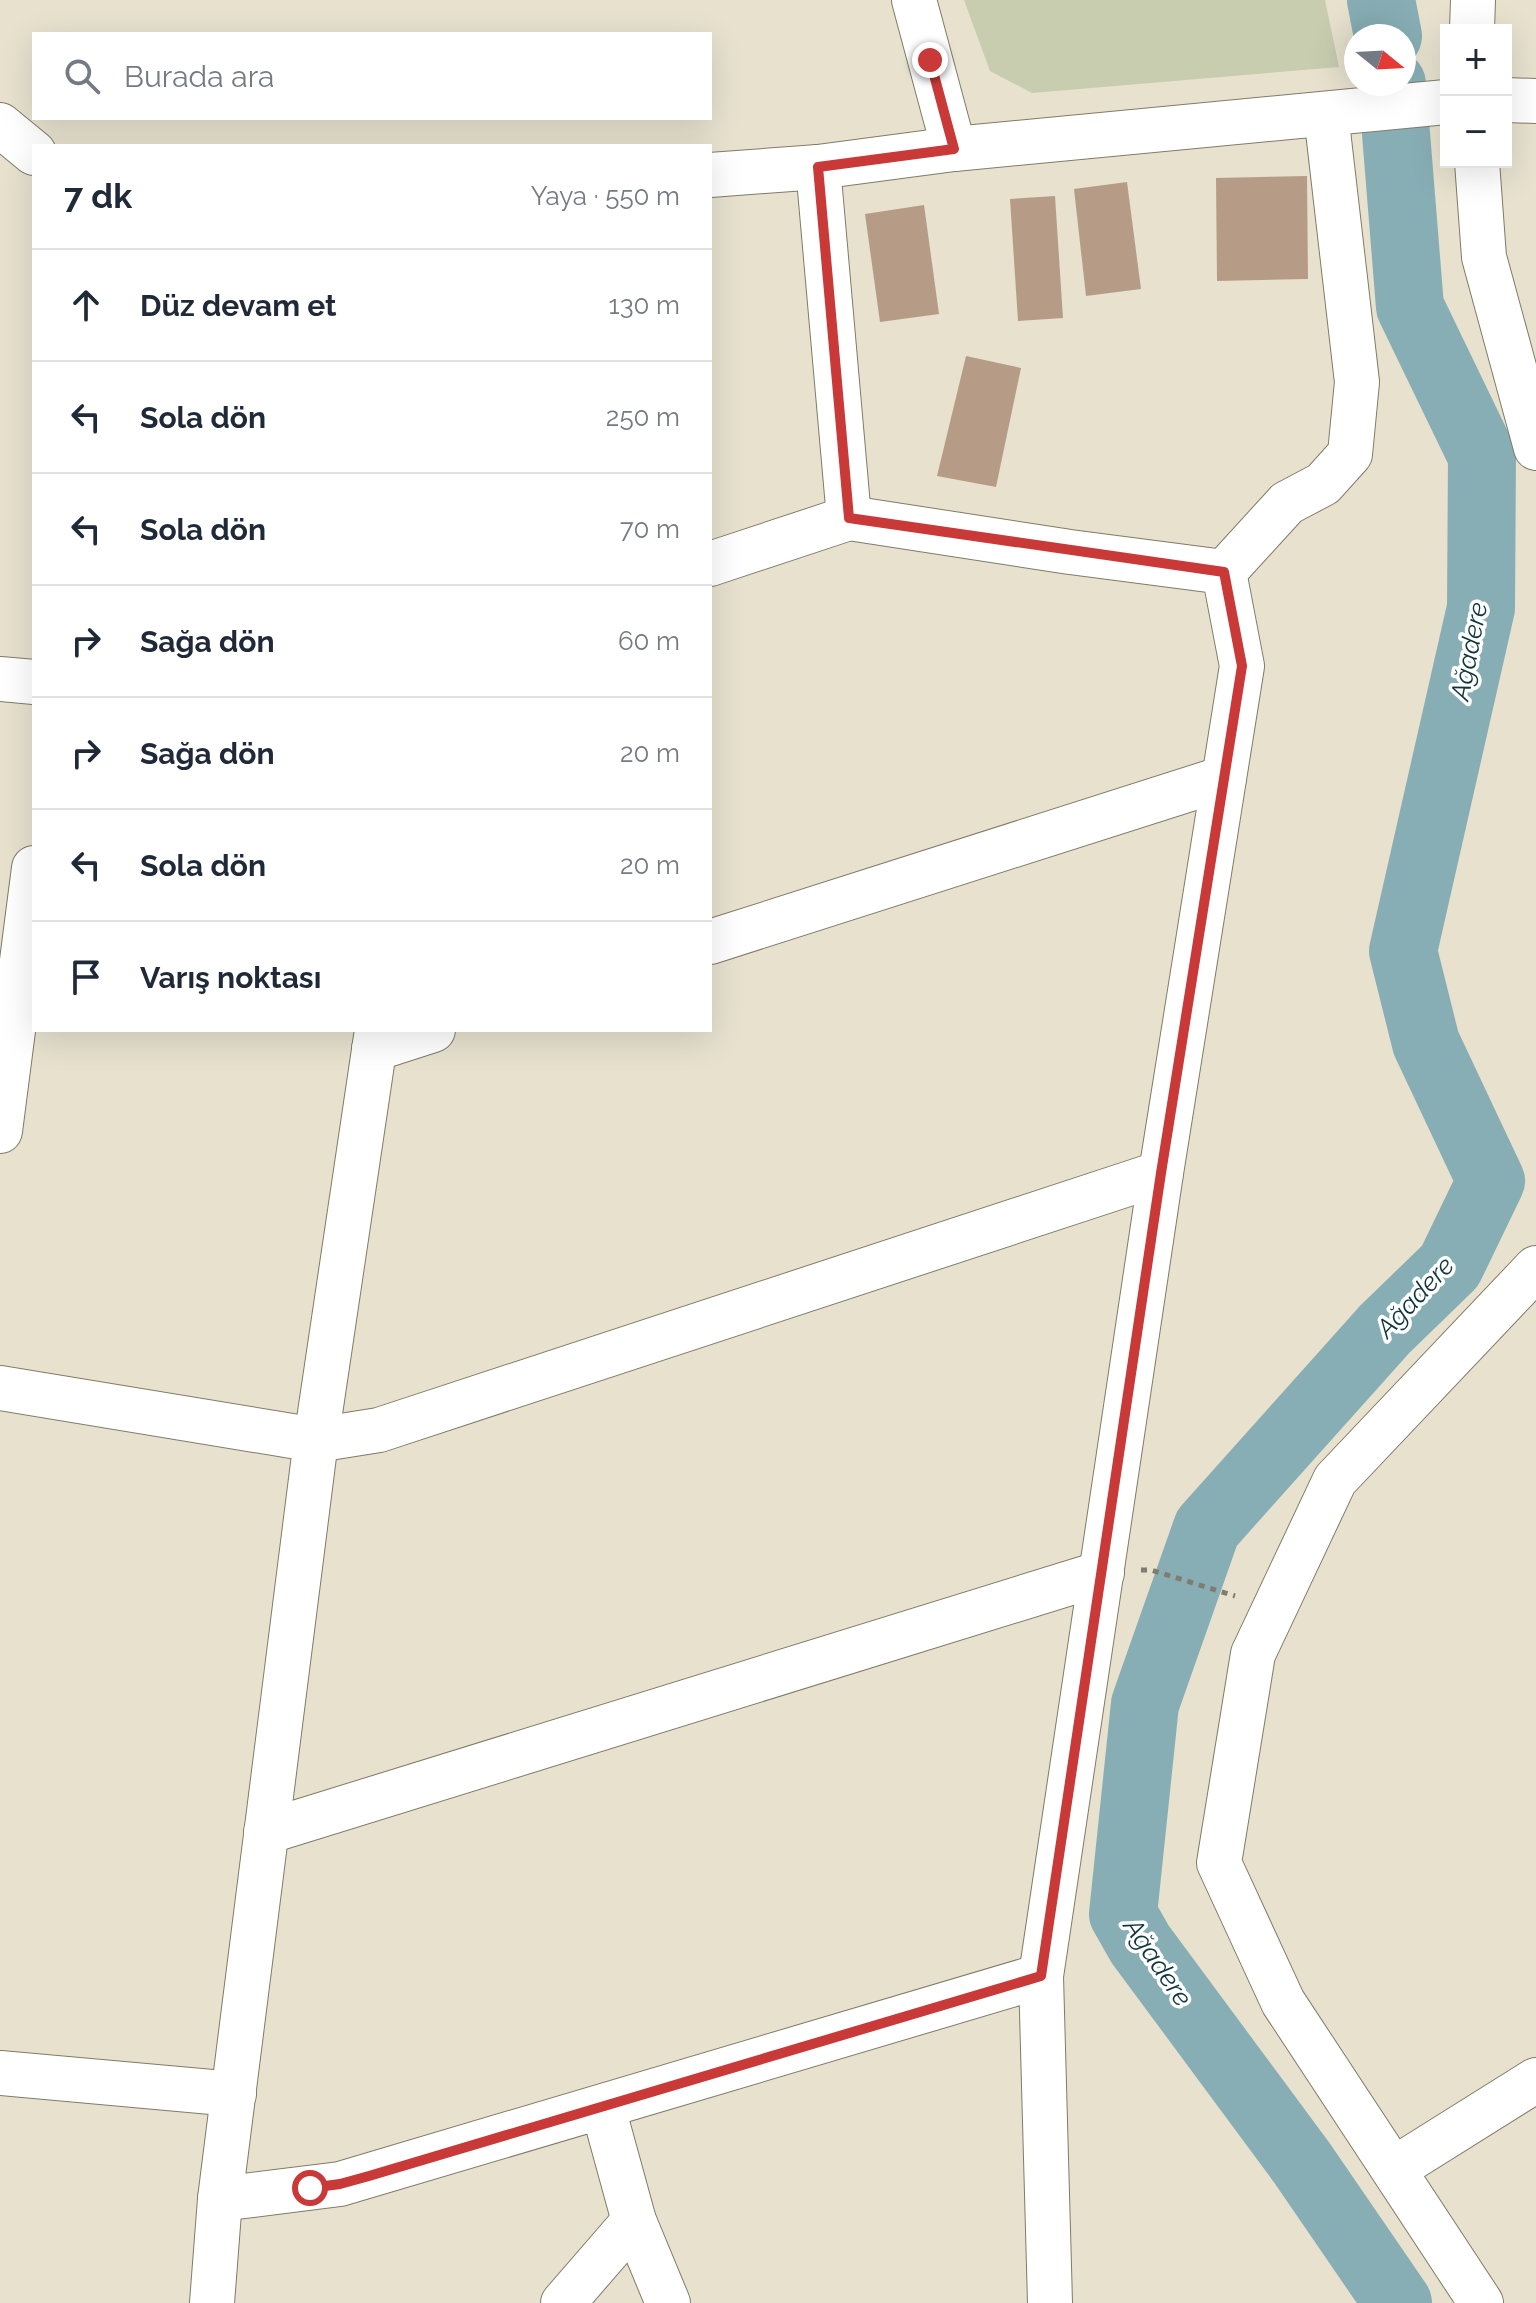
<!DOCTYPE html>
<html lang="tr">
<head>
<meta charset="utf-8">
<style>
  body { margin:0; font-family:Raleway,sans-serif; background:#f6f6f7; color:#1f2937 }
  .controls { position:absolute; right:24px; top:24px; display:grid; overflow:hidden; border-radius:0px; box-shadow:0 8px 32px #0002 }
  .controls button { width:72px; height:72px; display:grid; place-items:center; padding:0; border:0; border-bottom:2px solid #e0e1e3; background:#fff; color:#1f2937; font:40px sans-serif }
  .compass { position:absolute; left:1344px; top:24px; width:72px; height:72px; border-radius:50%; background:#fff; box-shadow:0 8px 32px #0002; rotate:108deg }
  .stop { position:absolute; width:24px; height:24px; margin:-18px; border:6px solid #c83938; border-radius:50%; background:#fff }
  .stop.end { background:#c83938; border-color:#fff; box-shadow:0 2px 8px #0008 }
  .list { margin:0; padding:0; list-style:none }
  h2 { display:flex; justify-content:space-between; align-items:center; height:104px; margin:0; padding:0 32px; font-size:34px }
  h2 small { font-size:26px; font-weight:400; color:#747a83 }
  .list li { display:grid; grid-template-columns:52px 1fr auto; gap:24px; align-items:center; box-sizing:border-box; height:112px; padding:0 32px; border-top:2px solid #e0e1e3 }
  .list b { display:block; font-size:30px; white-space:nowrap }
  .list em { font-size:26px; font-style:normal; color:#747a83 }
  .icon { flex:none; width:44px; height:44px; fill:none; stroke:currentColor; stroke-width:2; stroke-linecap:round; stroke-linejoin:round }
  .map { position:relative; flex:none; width:1536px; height:2303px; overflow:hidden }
  .search { position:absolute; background:#fff; box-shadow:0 8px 32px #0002; left:32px; top:32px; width:680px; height:88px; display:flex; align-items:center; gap:20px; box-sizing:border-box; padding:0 28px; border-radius:0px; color:#747a83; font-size:30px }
  .panel { position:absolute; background:#fff; box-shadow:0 8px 32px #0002; left:32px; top:144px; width:680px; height:888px; border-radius:0px }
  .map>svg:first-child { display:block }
</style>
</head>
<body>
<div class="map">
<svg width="1536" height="2303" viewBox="0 0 1536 2303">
  <rect width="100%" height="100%" fill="#e7e1ce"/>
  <polygon fill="#c9cdb0" points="964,0 1325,0 1339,67 1032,93 990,71"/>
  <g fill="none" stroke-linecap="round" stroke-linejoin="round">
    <g stroke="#88aeb5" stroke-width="68">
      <polyline points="1381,0 1388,36"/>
      <polyline points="1392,84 1410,307 1482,456 1481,608 1403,951 1426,1043 1491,1181 1450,1266 1385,1329 1207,1528 1145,1704 1123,1914 1140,1944 1302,2163 1398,2303"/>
    </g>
  </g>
  <g fill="#b69c87">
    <polygon points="1307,176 1308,279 1217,281 1216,178"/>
    <polygon points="1127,182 1141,289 1086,296 1074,189"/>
    <polygon points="1055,196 1063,318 1018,321 1010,199"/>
    <polygon points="924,205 939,314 880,322 865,214"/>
    <polygon points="966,356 1021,368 996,487 937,476"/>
  </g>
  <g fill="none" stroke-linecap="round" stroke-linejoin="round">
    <g stroke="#807b69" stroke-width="46">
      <g id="minor">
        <polyline points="914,0 954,149"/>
        <polyline points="1472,30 1473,0"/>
        <polyline points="1506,100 1536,101"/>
        <polyline points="0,125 34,153"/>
        <polyline points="1477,162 1484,257 1536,448"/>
        <polyline points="818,167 849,518"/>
        <polyline points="710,175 818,167 954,149 1446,102"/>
        <polyline points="710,564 849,518 1070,552 1224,572 1242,666 1161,1173 1041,1976 1050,2303"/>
        <polyline points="1224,572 1287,503 1323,484 1350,454 1357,382 1326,114"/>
        <polyline points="0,679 34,682"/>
        <polyline points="710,942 1224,778"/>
        <polyline points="374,1049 433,1030"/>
        <polyline points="0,1131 34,868"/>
        <polyline points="0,1388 316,1440 379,1430 1161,1173"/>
        <polyline points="266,1832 1102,1573"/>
        <polyline points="0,2073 234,2094"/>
        <polyline points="603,2108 634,2221 668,2303"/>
        <polyline points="1394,2169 1536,2080"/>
        <polyline points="220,2199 340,2184 1041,1976"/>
        <polyline points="212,2303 220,2199 316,1440 377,1030"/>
        <polyline points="563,2303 634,2221"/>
        <polyline points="1481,2303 1283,2002 1219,1863 1253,1654 1335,1480 1536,1268"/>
      </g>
    </g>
    <polyline stroke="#807c6f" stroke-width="5" stroke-dasharray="6 6" stroke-linecap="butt" points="1141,1570 1151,1570 1235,1596"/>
    <use href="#minor" stroke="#fff" stroke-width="44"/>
  </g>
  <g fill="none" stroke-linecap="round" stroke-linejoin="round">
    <polyline stroke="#c83938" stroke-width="10" points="310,2188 340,2184 369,2176 1041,1976 1161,1173 1242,666 1224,572 849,518 818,167 954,149 930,60"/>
  </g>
  <g text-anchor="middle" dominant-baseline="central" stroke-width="7" stroke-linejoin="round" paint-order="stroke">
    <g font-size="26" font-style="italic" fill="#0f353b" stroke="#fff">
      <text transform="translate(1469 651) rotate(-79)">Ağadere</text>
      <text transform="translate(1415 1297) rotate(-47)">Ağadere</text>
      <text transform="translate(1158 1962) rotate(56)">Ağadere</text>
    </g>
  </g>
</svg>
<div class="controls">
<button>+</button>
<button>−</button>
</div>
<svg class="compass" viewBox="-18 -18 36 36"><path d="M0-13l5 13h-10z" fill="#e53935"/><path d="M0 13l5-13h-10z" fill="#747a83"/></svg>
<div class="stop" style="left:310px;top:2188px"></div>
<div class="stop end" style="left:930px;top:60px"></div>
<div class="search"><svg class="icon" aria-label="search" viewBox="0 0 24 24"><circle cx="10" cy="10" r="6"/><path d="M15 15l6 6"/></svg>Burada ara</div>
<section class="panel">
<h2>7 dk<small>Yaya · 550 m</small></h2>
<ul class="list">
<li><svg class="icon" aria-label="ahead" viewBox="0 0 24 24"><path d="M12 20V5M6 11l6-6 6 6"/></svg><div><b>Düz devam et</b></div><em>130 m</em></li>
<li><svg class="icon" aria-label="left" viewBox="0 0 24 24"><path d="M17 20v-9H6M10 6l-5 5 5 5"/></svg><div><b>Sola dön</b></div><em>250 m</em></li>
<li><svg class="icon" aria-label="left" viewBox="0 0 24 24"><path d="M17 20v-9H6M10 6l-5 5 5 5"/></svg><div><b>Sola dön</b></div><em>70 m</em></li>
<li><svg class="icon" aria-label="right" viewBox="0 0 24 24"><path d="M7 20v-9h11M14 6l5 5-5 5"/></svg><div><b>Sağa dön</b></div><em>60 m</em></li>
<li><svg class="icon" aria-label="right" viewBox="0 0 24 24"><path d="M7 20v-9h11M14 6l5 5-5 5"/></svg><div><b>Sağa dön</b></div><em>20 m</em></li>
<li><svg class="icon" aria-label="left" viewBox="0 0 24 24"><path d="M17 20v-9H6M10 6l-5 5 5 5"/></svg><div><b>Sola dön</b></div><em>20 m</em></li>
<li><svg class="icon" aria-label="arrive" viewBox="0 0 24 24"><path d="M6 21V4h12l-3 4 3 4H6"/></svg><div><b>Varış noktası</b></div></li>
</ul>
</section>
</div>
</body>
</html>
